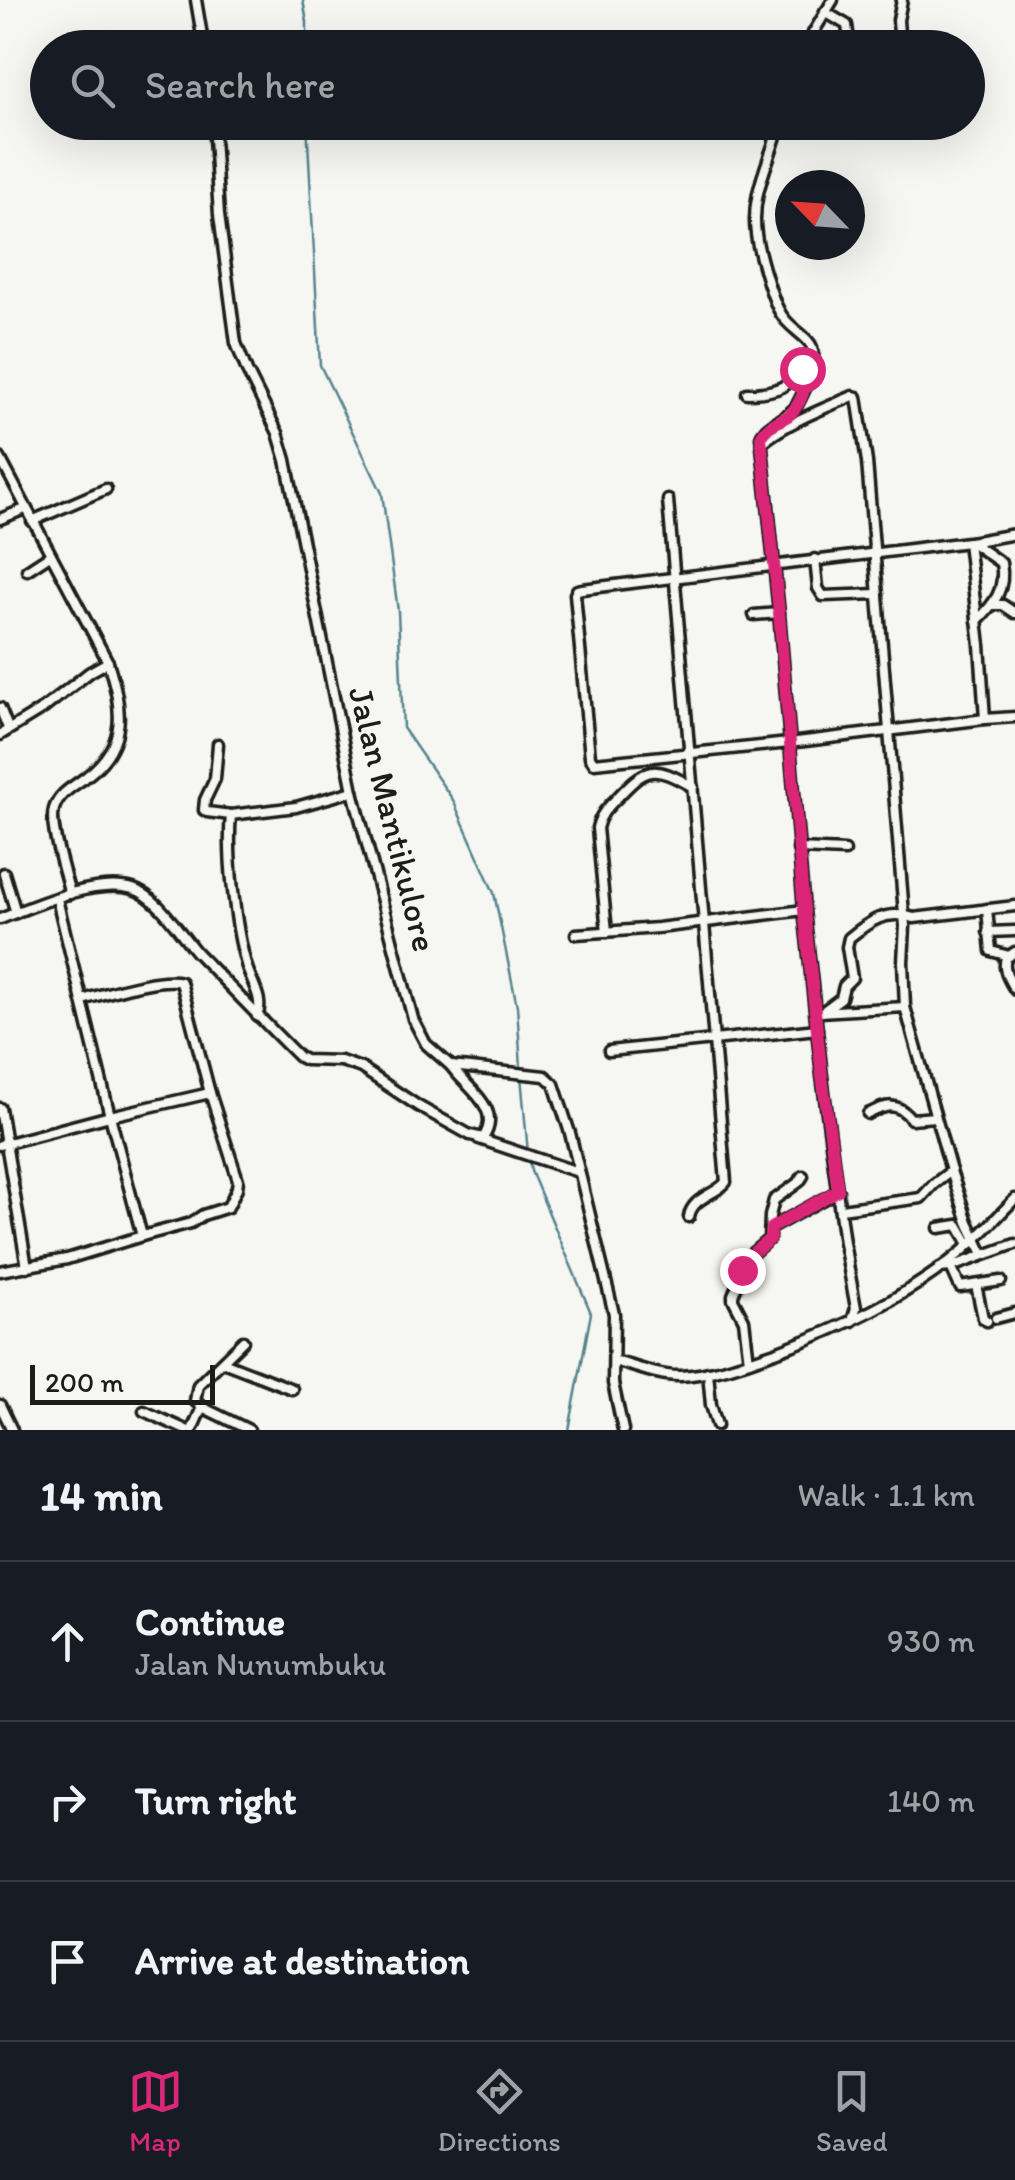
<!DOCTYPE html>
<html lang="en">
<head>
<meta charset="utf-8">
<style>
  body { margin:0; font-family:Itim,sans-serif; background:#242831; color:#f1f3f6 }
  .compass { position:absolute; left:775px; top:170px; width:90px; height:90px; border-radius:50%; background:#171b24; box-shadow:0 10px 40px #0002; rotate:295deg }
  .scale { position:absolute; left:30px; bottom:25px; width:185px; box-sizing:border-box; padding-left:10px; border:5px solid #1c1c1c; border-top:0; font-size:28px; line-height:35px; white-space:nowrap; color:#1c1c1c; -webkit-text-stroke:8px #f6f6f2; paint-order:stroke }
  .stop { position:absolute; width:30px; height:30px; margin:-22px; border:8px solid #db2777; border-radius:50%; background:#fff }
  .stop.end { background:#db2777; border-color:#fff; box-shadow:0 2px 10px #0008 }
  .list { margin:0; padding:0; list-style:none }
  h2 { display:flex; justify-content:space-between; align-items:center; height:130px; margin:0; padding:0 40px; font-size:42px }
  h2 small { font-size:32px; font-weight:400; color:#9ea1a6 }
  .list li { display:grid; grid-template-columns:65px 1fr auto; gap:30px; align-items:center; box-sizing:border-box; height:160px; padding:0 40px; border-top:2px solid #363941 }
  .list b { display:block; font-size:38px; white-space:nowrap }
  .list p { margin:0; font-size:32px; white-space:nowrap; color:#9ea1a6 }
  .list em { font-size:32px; font-style:normal; color:#9ea1a6 }
  .icon { flex:none; width:55px; height:55px; fill:none; stroke:currentColor; stroke-width:2; stroke-linecap:round; stroke-linejoin:round }
  .map { position:relative; flex:none; width:1015px; height:1430px; overflow:hidden }
  .search { position:absolute; background:#171b24; box-shadow:0 10px 40px #0002; left:30px; right:30px; top:30px; height:110px; display:flex; align-items:center; gap:25px; box-sizing:border-box; padding:0 35px; border-radius:55px; color:#9ea1a6; font-size:38px }
  .sheet { height:610px; background:#171b24 }
  nav { display:flex; justify-content:space-around; align-items:center; box-sizing:border-box; height:140px; border-top:2px solid #363941; background:#171b24; font-size:28px; color:#9ea1a6 }
  nav a { display:grid; justify-items:center; gap:5px }
  nav .on { color:#db2777 }
  .map>svg:first-child { display:block }
</style>
</head>
<body>
<div class="map">
<svg width="1015" height="1430" viewBox="0 0 1015 1430">
  <rect width="100%" height="100%" fill="#f6f6f2"/>
  <filter id="ink" filterUnits="userSpaceOnUse"><feTurbulence type="fractalNoise" baseFrequency=".01" numOctaves="2"/><feDisplacementMap in="SourceGraphic" scale="20" xChannelSelector="R" yChannelSelector="G"/><feConvolveMatrix kernelMatrix="1 2 1 2 8 2 1 2 1" color-interpolation-filters="sRGB"/></filter>
  <g filter="url(#ink)">
    <g fill="none" stroke-linecap="round" stroke-linejoin="round">
      <g stroke="#55848d" stroke-width="2.5">
        <polyline points="303,0 307,22 307,48"/>
        <polyline points="307,122 320,365 382,493 398,611 403,728 453,800 494,893 517,1006 521,1068"/>
        <polyline points="521,1076 528,1153"/>
        <polyline points="529,1161 531,1171 591,1313 569,1430"/>
      </g>
      <g stroke="#1c1c1c" stroke-width="15">
        <g id="minor">
          <polyline points="196,0 204,48"/>
          <polyline points="825,12 847,25 850,48"/>
          <polyline points="804,48 833,0"/>
          <polyline points="900,48 898,20 902,0"/>
          <polyline points="213,122 219,215 236,343 247,371 278,433 286,460 353,791 413,1019 426,1044 451,1066 545,1076 554,1084 570,1133 614,1314 613,1383 623,1430"/>
          <path d="M780 122C771 160 750 193 756 234 758 252 772 300 781 314 787 325 800 332 808 341 822 355 805 390 797 405 788 419 767 422 761 437L779 613 804 910 822 1076 844 1243 856 1308 852 1321"/>
          <path d="M747 393C759 393 771 392 782 387 794 380 796 370 811 368"/>
          <path d="M763 442C790 421 823 409 853 396L857 397 867 462 905 926 903 962 905 1007 951 1171 968 1222 983 1254"/>
          <path d="M0 458 108 662C122 707 129 744 87 776 75 786 59 792 54 809 49 826 65 874 70 894"/>
          <path d="M668 500 726 1182C716 1195 692 1197 689 1217"/>
          <polyline points="0,519 25,509"/>
          <polyline points="32,521 106,489"/>
          <polyline points="970,542 1015,534"/>
          <path d="M971 542 1001 563C1006 589 995 603 977 621"/>
          <polyline points="815,559 818,588 823,596 878,594"/>
          <polyline points="27,570 50,555"/>
          <polyline points="992,605 1003,605 1015,613"/>
          <polyline points="754,615 779,613"/>
          <polyline points="0,708 8,728"/>
          <polyline points="985,719 980,645 968,542 582,589 577,590 575,594 590,757 594,763 789,743 985,719 1015,717"/>
          <polyline points="0,735 44,708 90,672 108,662"/>
          <polyline points="218,744 215,779 205,800 204,810 207,812 231,815"/>
          <polyline points="798,849 845,851"/>
          <polyline points="4,873 16,913"/>
          <polyline points="987,909 991,951 1009,956"/>
          <path d="M0 919C35 905 96 878 133 889 158 896 180 934 197 953 231 988 265 1023 299 1057L305 1060 341 1061 361 1068 418 1106 470 1135 483 1138C504 1108 465 1087 451 1066"/>
          <path d="M607 932 597 828C600 815 606 809 615 800 647 766 652 764 693 787"/>
          <polyline points="988,932 1015,931"/>
          <polyline points="576,934 658,928 804,910"/>
          <path d="M1015 952 1006 958C1002 969 1009 980 1015 990"/>
          <path d="M82 1000C105 994 160 976 181 982L210 1093 238 1180 237 1188 228 1207 203 1215 191 1223 142 1236"/>
          <polyline points="819,1012 905,1007"/>
          <path d="M822 1012 841 998 844 986 852 978 847 947 849 938C870 921 886 909 914 918L1015 906"/>
          <path d="M257 1016C265 1000 250 980 246 964 235 926 227 854 231 815L296 807 353 791"/>
          <polyline points="609,1051 817,1029"/>
          <polyline points="0,1108 27,1267"/>
          <path d="M868 1114C886 1105 897 1101 911 1119L935 1117"/>
          <polyline points="479,1139 578,1172"/>
          <polyline points="0,1145 110,1116 210,1093"/>
          <polyline points="841,1209 921,1198 934,1184 951,1171"/>
          <polyline points="771,1228 838,1191"/>
          <polyline points="939,1228 958,1225 969,1244"/>
          <polyline points="951,1267 960,1287 1001,1281"/>
          <polyline points="940,1268 951,1267 1015,1244"/>
          <polyline points="0,1271 67,1259 142,1236 110,1116 57,899"/>
          <polyline points="976,1285 983,1318 987,1321"/>
          <polyline points="996,1318 1015,1313"/>
          <path d="M614 1361C635 1366 660 1377 681 1376 715 1374 746 1362 778 1351 843 1327 906 1298 960 1253 979 1237 997 1217 1015 1199"/>
          <polyline points="749,1361 744,1320 733,1299 733,1295 749,1256 769,1239 770,1216 774,1200 799,1182 803,1176"/>
          <polyline points="223,1362 292,1389"/>
          <polyline points="708,1372 711,1405 717,1425"/>
          <polyline points="0,1405 12,1430"/>
          <polyline points="202,1407 195,1401 198,1385 243,1341"/>
          <polyline points="144,1411 186,1430"/>
          <polyline points="192,1430 202,1407 249,1430"/>
        </g>
      </g>
      <use href="#minor" stroke="#f6f6f2" stroke-width="8"/>
    </g>
  </g>
  <g fill="none" stroke-linecap="round" stroke-linejoin="round" filter="url(#ink)">
    <path stroke="#db2777" stroke-width="12" d="M742 1270 749 1256 770 1239 771 1228 838 1190 822 1076 804 910 779 612 761 437C767 425 777 423 788 416 802 405 806 384 810 368L802 369"/>
  </g>
  <g text-anchor="middle" dominant-baseline="central" stroke-width="10" stroke-linejoin="round" paint-order="stroke">
    <g font-size="35" fill="#1c1c1c" stroke="#f6f6f2">
      <text transform="translate(393 819) rotate(76)">Jalan Mantikulore</text>
    </g>
  </g>
</svg>
<svg class="compass" viewBox="-18 -18 36 36"><path d="M0-13l5 13h-10z" fill="#e53935"/><path d="M0 13l5-13h-10z" fill="#9ea1a6"/></svg>
<div class="scale">200 m</div>
<div class="stop" style="left:802px;top:369px"></div>
<div class="stop end" style="left:742px;top:1270px"></div>
<div class="search"><svg class="icon" aria-label="search" viewBox="0 0 24 24"><circle cx="10" cy="10" r="6"/><path d="M15 15l6 6"/></svg>Search here</div>
</div>
<section class="sheet">
<h2>14 min<small>Walk · 1.1 km</small></h2>
<ul class="list">
<li><svg class="icon" aria-label="ahead" viewBox="0 0 24 24"><path d="M12 20V5M6 11l6-6 6 6"/></svg><div><b>Continue</b><p>Jalan Nunumbuku</p></div><em>930 m</em></li>
<li><svg class="icon" aria-label="right" viewBox="0 0 24 24"><path d="M7 20v-9h11M14 6l5 5-5 5"/></svg><div><b>Turn right</b></div><em>140 m</em></li>
<li><svg class="icon" aria-label="arrive" viewBox="0 0 24 24"><path d="M6 21V4h12l-3 4 3 4H6"/></svg><div><b>Arrive at destination</b></div></li>
</ul>
</section>
<nav>
<a class="on"><svg class="icon" aria-label="map" viewBox="0 0 24 24"><path d="M3 6l6-2 6 2 6-2v14l-6 2-6-2-6 2zM9 4v14M15 6v14"/></svg>Map</a>
<a><svg class="icon" aria-label="directions" viewBox="0 0 24 24"><path d="M12 3l9 9-9 9-9-9zM9 14v-3h6M13 9l2 2-2 2"/></svg>Directions</a>
<a><svg class="icon" aria-label="saved" viewBox="0 0 24 24"><path d="M7 4h10v16l-5-4-5 4z"/></svg>Saved</a>
</nav>
</body>
</html>
